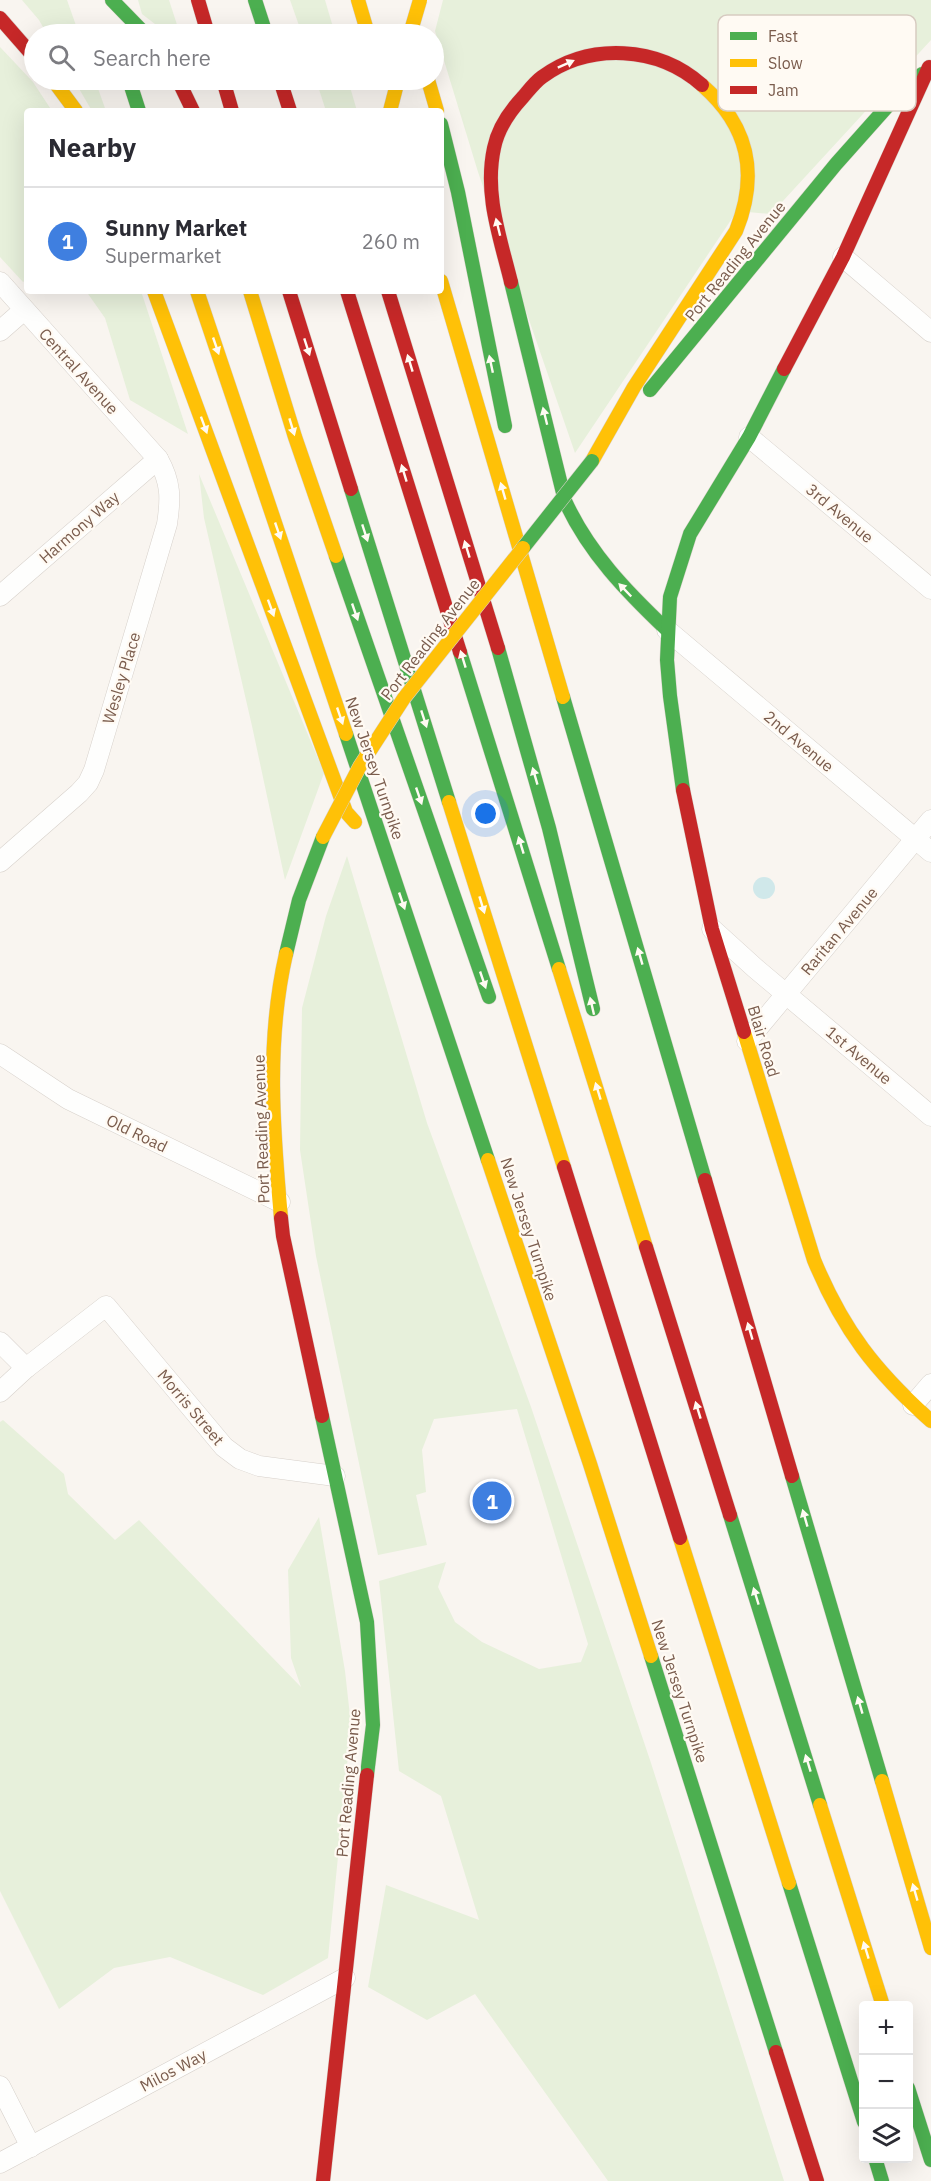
<!DOCTYPE html>
<html lang="en">
<head>
<meta charset="utf-8">
<style>
  body { margin:0; font-family:"IBM Plex Sans",sans-serif; background:#f2f2f3; color:#2b2b33 }
  .controls { position:absolute; right:18px; bottom:18px; display:grid; overflow:hidden; border-radius:6px; box-shadow:0 6px 24px #0002 }
  .controls button { width:54px; height:54px; display:grid; place-items:center; padding:0; border:0; border-bottom:2px solid #e1e1e2; background:#fff; color:#2b2b33; font:30px sans-serif }
  .you { position:absolute; left:486px; top:814px; width:21px; height:21px; margin:-15px; border:4px solid #fff; border-radius:50%; background:#1a73e8; box-shadow:0 0 0 9px #1a73e833 }
  .badge { display:grid; place-items:center; width:39px; height:39px; border-radius:50%; background:#d93025; color:#fff; font-size:20px; font-weight:700 }
  .pin { position:absolute; translate:-50% -50%; border:3px solid #fff; box-shadow:0 2px 6px #0006 }
  .list { margin:0; padding:0; list-style:none }
  h2 { display:flex; justify-content:space-between; align-items:center; height:78px; margin:0; padding:0 24px; font-size:26px }
  h2 small { font-size:20px; font-weight:400; color:#7c7c81 }
  .list li { display:grid; grid-template-columns:39px 1fr auto; gap:18px; align-items:center; box-sizing:border-box; height:108px; padding:0 24px; border-top:2px solid #e1e1e2 }
  .list b { display:block; font-size:22px; white-space:nowrap }
  .list p { margin:0; font-size:20px; white-space:nowrap; color:#7c7c81 }
  .list em { font-size:20px; font-style:normal; color:#7c7c81 }
  .icon { flex:none; width:33px; height:33px; fill:none; stroke:currentColor; stroke-width:2; stroke-linecap:round; stroke-linejoin:round }
  .map { position:relative; flex:none; width:931px; height:2181px; overflow:hidden }
  .search { position:absolute; background:#fff; box-shadow:0 6px 24px #0002; left:24px; top:24px; width:420px; height:66px; display:flex; align-items:center; gap:15px; box-sizing:border-box; padding:0 21px; border-radius:33px; color:#7c7c81; font-size:22px }
  .panel { position:absolute; background:#fff; box-shadow:0 6px 24px #0002; left:24px; top:108px; width:420px; height:186px; border-radius:6px }
  .map>svg:first-child { display:block }
</style>
</head>
<body>
<div class="map">
<svg width="931" height="2181" viewBox="0 0 931 2181">
  <rect width="100%" height="100%" fill="#f9f5f0"/>
  <g fill="#e7f0db">
    <polygon points="22,0 67,0 79,34 47,34 39,20"/>
    <polygon points="138,0 169,0 180,34 168,34 142,14"/>
    <polygon points="290,0 325,0 335,34 302,34"/>
    <polygon points="443,0 931,0 931,40 771,214 737,211 575,453 478,172 435,31"/>
    <polygon points="0,47 33,82 52,111 27,111 27,279 23,282 0,257"/>
    <polygon points="74,80 95,80 106,111 92,111"/>
    <polygon points="316,80 348,80 357,111 326,111"/>
    <polygon points="86,291 141,291 188,434 130,400 105,318"/>
    <polygon points="199,474 324,773 285,880 252,726 204,518"/>
    <polygon points="347,856 427,1123 531,1407 651,1763 784,2181 608,2181 475,1994 427,2020 368,1987 386,1885 479,1920 441,1796 399,1771 379,1581 446,1562 438,1587 455,1622 482,1642 539,1669 581,1662 588,1644 517,1409 434,1419 422,1450 426,1492 416,1495 427,1545 378,1555 316,1256 300,1150 302,1008 326,916"/>
    <polygon points="3,1420 64,1474 68,1494 115,1540 139,1520 301,1687 291,1658 288,1570 319,1517 345,1671 351,1725 328,1958 263,1995 170,1957 114,1968 59,2009 0,1891 0,1422"/>
  </g>
  <circle fill="#d0e8ea" cx="764" cy="888" r="11"/>
  <g fill="none" stroke-linecap="round" stroke-linejoin="round">
    <g stroke="#d7d1cb" stroke-width="21">
      <g id="street">
        <polyline points="843,257 931,332"/>
        <path d="M0 282 158 459C171 482 171 498 167 524L94 770 88 783 79 793 0 862"/>
        <polyline points="0,331 24,310"/>
        <polyline points="749,437 931,589"/>
        <polyline points="0,596 158,459"/>
        <polyline points="667,630 931,852"/>
        <polyline points="712,929 755,968 931,1116"/>
        <polyline points="747,1041 931,820"/>
        <polyline points="0,1054 68,1099 280,1202"/>
        <polyline points="0,1342 26,1368"/>
        <polyline points="0,1392 26,1368 106,1306 224,1447 240,1459 259,1466 335,1476"/>
        <polyline points="913,1405 931,1384"/>
        <polyline points="0,2086 31,2147"/>
        <polyline points="0,2163 345,1978"/>
      </g>
    </g>
    <g stroke="#d9d2cb" stroke-width="15">
      <g id="fast">
        <polyline points="112,0 145,34"/>
        <polyline points="255,0 266,34"/>
        <polyline points="129,80 139,111"/>
        <polyline points="441,124 458,192 505,426"/>
        <path d="M511 282 565 501C589 553 626 591 667 630"/>
        <polyline points="650,390 836,164 893,100 922,74"/>
        <polyline points="351,489 449,802"/>
        <polyline points="336,556 489,997"/>
        <polyline points="498,648 549,828 593,1009"/>
        <polyline points="460,652 559,969"/>
        <polyline points="563,697 705,1180"/>
        <polyline points="346,734 488,1160"/>
        <polyline points="683,790 670,696 667,660 670,597 690,534 749,437 784,369"/>
        <polyline points="286,954 299,900 323,837"/>
        <polyline points="322,1416 367,1622 373,1725 367,1775"/>
        <polyline points="792,1476 882,1781"/>
        <polyline points="730,1515 820,1805"/>
        <polyline points="651,1656 776,2052"/>
        <polyline points="789,1883 864,2122"/>
        <polyline points="908,2088 931,2160"/>
        <polyline points="875,2158 882,2181"/>
      </g>
    </g>
    <g stroke="#d9d2cb" stroke-width="15">
      <g id="slow">
        <polyline points="358,0 368,34"/>
        <polyline points="53,80 76,111"/>
        <polyline points="428,80 437,111"/>
        <polyline points="441,281 563,697"/>
        <polyline points="154,291 346,812 355,822"/>
        <polyline points="197,291 346,734"/>
        <polyline points="250,291 295,437 336,556"/>
        <path d="M592 461 634 387 736 231C759 174 749 126 702 85"/>
        <polyline points="449,802 564,1167"/>
        <polyline points="559,969 646,1247"/>
        <path d="M744 1032 814 1260C843 1330 875 1371 931 1421"/>
        <polyline points="488,1160 590,1464 651,1656"/>
        <path d="M281 1218C273 1130 266 1041 286 954"/>
        <polyline points="680,1538 789,1883"/>
        <polyline points="882,1781 931,1948"/>
        <polyline points="820,1805 883,2006"/>
      </g>
    </g>
    <g stroke="#d9d2cb" stroke-width="15">
      <g id="jam">
        <polyline points="198,0 208,34"/>
        <polyline points="0,18 34,57"/>
        <polyline points="178,80 193,111"/>
        <polyline points="223,80 232,111"/>
        <polyline points="280,80 290,111"/>
        <path d="M511 282C500 237 484 194 494 148 498 128 510 111 523 97 529 90 535 82 542 77 590 42 658 46 702 85"/>
        <polyline points="289,291 351,489"/>
        <polyline points="347,291 460,652"/>
        <polyline points="388,291 498,648"/>
        <polyline points="784,369 843,257 929,67"/>
        <polyline points="683,790 712,929 744,1032"/>
        <polyline points="564,1167 680,1538"/>
        <polyline points="705,1180 792,1476"/>
        <polyline points="281,1218 283,1236 322,1416"/>
        <polyline points="646,1247 730,1515"/>
        <polyline points="776,2052 817,2181"/>
        <polyline points="323,2181 367,1775"/>
      </g>
    </g>
    <use href="#street" stroke="#fefefd" stroke-width="20"/>
    <use href="#fast" stroke="#4caf50" stroke-width="14"/>
    <use href="#slow" stroke="#ffc107" stroke-width="14"/>
    <use href="#jam" stroke="#c62828" stroke-width="14"/>
    <g stroke="#d9d2cb" stroke-width="15" stroke-linecap="butt">
      <polyline id="fast-bridge" points="523,548 592,461"/>
    </g>
    <g stroke="#d9d2cb" stroke-width="15" stroke-linecap="butt">
      <g id="slow-bridge">
        <polyline points="410,34 420,0"/>
        <polyline points="390,111 398,80"/>
        <polyline points="323,837 360,766 404,698 523,548"/>
      </g>
    </g>
    <use href="#fast-bridge" stroke="#4caf50" stroke-width="14"/>
    <use href="#slow-bridge" stroke="#ffc107" stroke-width="14"/>
  </g>
  <defs><path id="oneway-solid" d="M-6-.8H1V-3.2L6.5 0L1 3.2V.8H-6Z" transform="scale(1.5)"/></defs>
  <g fill="#fffaf3">
    <use href="#oneway-solid" transform="translate(566 64) rotate(-24)"/>
    <use href="#oneway-solid" transform="translate(498 227) rotate(-104)"/>
    <use href="#oneway-solid" transform="translate(216 346) rotate(71)"/>
    <use href="#oneway-solid" transform="translate(307 347) rotate(72)"/>
    <use href="#oneway-solid" transform="translate(410 363) rotate(-107)"/>
    <use href="#oneway-solid" transform="translate(491 364) rotate(-102)"/>
    <use href="#oneway-solid" transform="translate(545 416) rotate(-104)"/>
    <use href="#oneway-solid" transform="translate(204 425) rotate(70)"/>
    <use href="#oneway-solid" transform="translate(292 427) rotate(73)"/>
    <use href="#oneway-solid" transform="translate(404 473) rotate(-107)"/>
    <use href="#oneway-solid" transform="translate(503 491) rotate(-106)"/>
    <use href="#oneway-solid" transform="translate(278 531) rotate(71)"/>
    <use href="#oneway-solid" transform="translate(365 533) rotate(72)"/>
    <use href="#oneway-solid" transform="translate(467 549) rotate(-107)"/>
    <use href="#oneway-solid" transform="translate(625 590) rotate(-134)"/>
    <use href="#oneway-solid" transform="translate(271 608) rotate(70)"/>
    <use href="#oneway-solid" transform="translate(355 612) rotate(71)"/>
    <use href="#oneway-solid" transform="translate(463 659) rotate(-107)"/>
    <use href="#oneway-solid" transform="translate(340 716) rotate(71)"/>
    <use href="#oneway-solid" transform="translate(424 719) rotate(72)"/>
    <use href="#oneway-solid" transform="translate(535 776) rotate(-106)"/>
    <use href="#oneway-solid" transform="translate(419 796) rotate(71)"/>
    <use href="#oneway-solid" transform="translate(521 845) rotate(-107)"/>
    <use href="#oneway-solid" transform="translate(402 901) rotate(71)"/>
    <use href="#oneway-solid" transform="translate(482 905) rotate(73)"/>
    <use href="#oneway-solid" transform="translate(640 956) rotate(-106)"/>
    <use href="#oneway-solid" transform="translate(483 980) rotate(71)"/>
    <use href="#oneway-solid" transform="translate(592 1006) rotate(-103)"/>
    <use href="#oneway-solid" transform="translate(598 1091) rotate(-107)"/>
    <use href="#oneway-solid" transform="translate(750 1331) rotate(-106)"/>
    <use href="#oneway-solid" transform="translate(698 1410) rotate(-107)"/>
    <use href="#oneway-solid" transform="translate(805 1518) rotate(-106)"/>
    <use href="#oneway-solid" transform="translate(756 1596) rotate(-107)"/>
    <use href="#oneway-solid" transform="translate(860 1705) rotate(-106)"/>
    <use href="#oneway-solid" transform="translate(808 1763) rotate(-107)"/>
    <use href="#oneway-solid" transform="translate(915 1892) rotate(-106)"/>
    <use href="#oneway-solid" transform="translate(866 1950) rotate(-107)"/>
  </g>
  <g text-anchor="middle" dominant-baseline="central" stroke-width="4.5" stroke-linejoin="round" paint-order="stroke">
    <g font-size="16" fill="#7a5c4d" stroke="#fffaf3">
      <text transform="translate(735 261) rotate(-51)">Port Reading Avenue</text>
      <text transform="translate(79 371) rotate(48)">Central Avenue</text>
      <text transform="translate(840 513) rotate(40)">3rd Avenue</text>
      <text transform="translate(79 527) rotate(-41)">Harmony Way</text>
      <text transform="translate(430 639) rotate(-52)">Port Reading Avenue</text>
      <text transform="translate(121 678) rotate(-73)">Wesley Place</text>
      <text transform="translate(799 741) rotate(40)">2nd Avenue</text>
      <text transform="translate(375 768) rotate(71)">New Jersey Turnpike</text>
      <text transform="translate(839 931) rotate(-50)">Raritan Avenue</text>
      <text transform="translate(764 1041) rotate(73)">Blair Road</text>
      <text transform="translate(859 1055) rotate(40)">1st Avenue</text>
      <text transform="translate(261 1129) rotate(-92)">Port Reading Avenue</text>
      <text transform="translate(137 1133) rotate(26)">Old Road</text>
      <text transform="translate(529 1229) rotate(72)">New Jersey Turnpike</text>
      <text transform="translate(191 1407) rotate(50)">Morris Street</text>
      <text transform="translate(680 1691) rotate(72)">New Jersey Turnpike</text>
      <text transform="translate(348 1783) rotate(-85)">Port Reading Avenue</text>
      <text transform="translate(173 2070) rotate(-28)">Milos Way</text>
    </g>
  </g>
  <rect x="718" y="15" width="198" height="96" rx="9" fill="#fffaf3" stroke="#d7cbc1" stroke-width="1.5"/>
  <rect x="730" y="32" width="27" height="8" fill="#4caf50"/>
  <rect x="730" y="59" width="27" height="8" fill="#ffc107"/>
  <rect x="730" y="86" width="27" height="8" fill="#c62828"/>
  <g font-size="16" fill="#7a5c4d">
    <text x="768" y="42">Fast</text>
    <text x="768" y="69">Slow</text>
    <text x="768" y="96">Jam</text>
  </g>
</svg>
<div class="controls">
<button>+</button>
<button>−</button>
<button><svg class="icon" aria-label="layers" viewBox="0 0 24 24"><path d="M12 4l9 5-9 5-9-5zM3 14l9 5 9-5"/></svg></button>
</div>
<div class="you"></div>
<div class="pin badge" style="left:492px;top:1501px;background:#3f7fe0">1</div>
<div class="search"><svg class="icon" aria-label="search" viewBox="0 0 24 24"><circle cx="10" cy="10" r="6"/><path d="M15 15l6 6"/></svg>Search here</div>
<section class="panel">
<h2>Nearby<small></small></h2>
<ul class="list">
<li><span class="badge" style="background:#3f7fe0">1</span><div><b>Sunny Market</b><p>Supermarket</p></div><em>260 m</em></li>
</ul>
</section>
</div>
</body>
</html>
